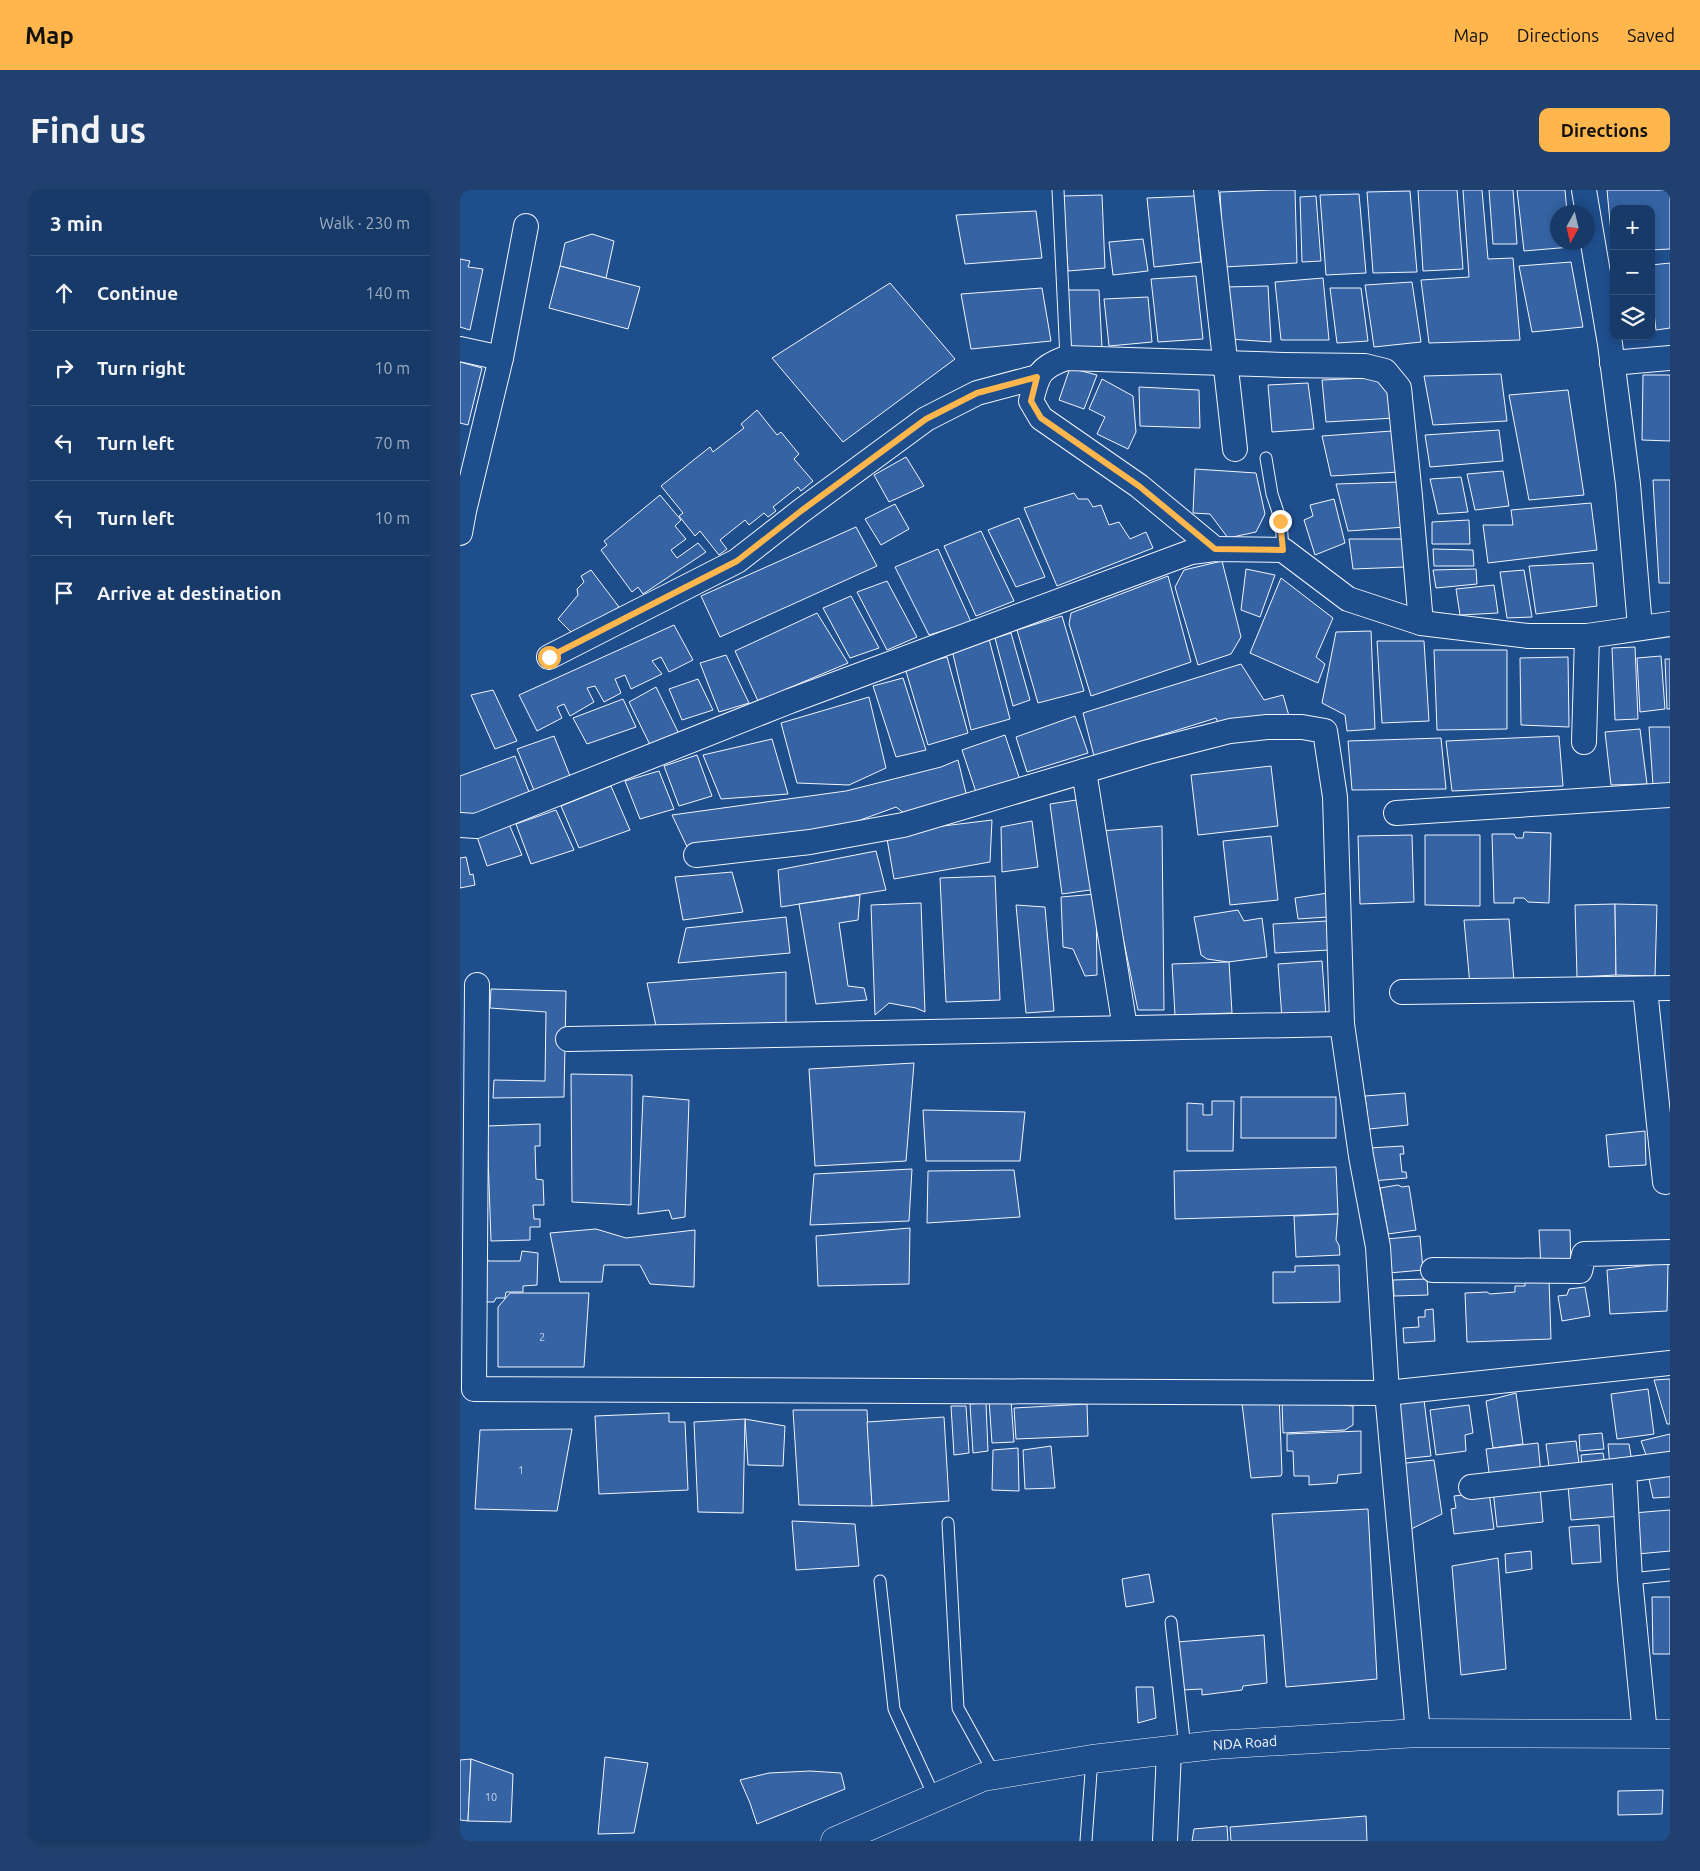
<!DOCTYPE html>
<html lang="en">
<head>
<meta charset="utf-8">
<style>
  body { margin:0; font-family:Ubuntu,sans-serif; background:#20416f; color:#f1f3f6 }
  .controls { position:absolute; right:15px; top:15px; display:grid; overflow:hidden; border-radius:10px; box-shadow:0 2px 8px #0003 }
  .controls button { width:45px; height:45px; display:grid; place-items:center; padding:0; border:0; border-bottom:1px solid #36547d; background:#173a69; color:#f1f3f6; font:25px sans-serif }
  .compass { position:absolute; left:1090px; top:15px; width:45px; height:45px; border-radius:50%; background:#173a69; box-shadow:0 2px 8px #0003; rotate:188deg }
  .stop { position:absolute; width:15px; height:15px; margin:-11px; border:4px solid #ffb74d; border-radius:50%; background:#fff }
  .stop.end { background:#ffb74d; border-color:#fff; box-shadow:0 1px 5px #0008 }
  .list { margin:0; padding:0; list-style:none }
  h2 { display:flex; justify-content:space-between; align-items:center; height:65px; margin:0; padding:0 20px; font-size:21px }
  h2 small { font-size:16px; font-weight:400; color:#9eadc0 }
  .list li { display:grid; grid-template-columns:32px 1fr auto; gap:15px; align-items:center; box-sizing:border-box; height:75px; padding:0 20px; border-top:1px solid #36547d }
  .list b { display:block; font-size:19px; white-space:nowrap }
  .list em { font-size:16px; font-style:normal; color:#9eadc0 }
  .icon { flex:none; width:28px; height:28px; fill:none; stroke:currentColor; stroke-width:2; stroke-linecap:round; stroke-linejoin:round }
  .map { position:relative; flex:none; width:1210px; height:1651px; overflow:hidden; border-radius:10px }
  header { display:flex; align-items:center; gap:30px; box-sizing:border-box; height:70px; padding:0 25px; background:#ffb74d; color:#111 }
  header strong { font-size:24px }
  nav { display:flex; gap:28px; margin-inline-start:auto; font-size:18px }
  .intro { display:flex; align-items:center; justify-content:space-between; box-sizing:border-box; height:120px; padding:0 30px }
  h1 { margin:0; font-size:35px }
  .button { padding:12px 22px; border-radius:10px; background:#ffb74d; color:#111; font-size:18px; font-weight:700 }
  main { display:flex; gap:30px; padding:0 30px }
  aside { flex:1; background:#173a69; border-radius:10px; box-shadow:0 2px 8px #0003 }
  .map>svg:first-child { display:block }
</style>
</head>
<body>
<header>
<strong>Map</strong>
<nav><a>Map</a><a>Directions</a><a>Saved</a></nav>
</header>
<div class="intro"><h1>Find us</h1><a class="button">Directions</a></div>
<main>
<aside>
<h2>3 min<small>Walk · 230 m</small></h2>
<ul class="list">
<li><svg class="icon" aria-label="ahead" viewBox="0 0 24 24"><path d="M12 20V5M6 11l6-6 6 6"/></svg><div><b>Continue</b></div><em>140 m</em></li>
<li><svg class="icon" aria-label="right" viewBox="0 0 24 24"><path d="M7 20v-9h11M14 6l5 5-5 5"/></svg><div><b>Turn right</b></div><em>10 m</em></li>
<li><svg class="icon" aria-label="left" viewBox="0 0 24 24"><path d="M17 20v-9H6M10 6l-5 5 5 5"/></svg><div><b>Turn left</b></div><em>70 m</em></li>
<li><svg class="icon" aria-label="left" viewBox="0 0 24 24"><path d="M17 20v-9H6M10 6l-5 5 5 5"/></svg><div><b>Turn left</b></div><em>10 m</em></li>
<li><svg class="icon" aria-label="arrive" viewBox="0 0 24 24"><path d="M6 21V4h12l-3 4 3 4H6"/></svg><div><b>Arrive at destination</b></div></li>
</ul>
</aside>
<div class="map">
<svg width="1210" height="1651" viewBox="0 0 1210 1651">
  <rect width="100%" height="100%" fill="#1f4e8c"/>
  <g fill="#3563a3" stroke="#f2f6ff">
    <polygon points="812,0 835,0 837,73 764,77 760,2"/>
    <polygon points="958,0 997,0 1003,79 963,81"/>
    <polygon points="1003,0 1022,0 1028,69 1053,68 1060,150 969,153 961,90 1009,87"/>
    <polygon points="1029,0 1053,0 1057,54 1033,54"/>
    <polygon points="1057,0 1105,0 1107,22 1098,22 1098,52 1111,52 1111,57 1064,61"/>
    <polygon points="1147,0 1210,0 1210,59 1191,60 1191,19 1154,19 1153,64"/>
    <polygon points="950,1 957,82 913,83 907,2"/>
    <polygon points="899,4 906,83 866,85 860,5"/>
    <polygon points="642,5 645,78 608,81 603,6"/>
    <polygon points="735,6 741,72 694,77 687,8"/>
    <polygon points="856,6 861,71 842,72 840,7"/>
    <polygon points="576,21 582,68 505,74 496,25"/>
    <polygon points="132,44 154,51 146,88 100,76 105,53"/>
    <polygon points="683,49 688,81 653,85 649,52"/>
    <polygon points="0,69 10,71 8,77 23,79 10,140 0,137"/>
    <polygon points="1111,72 1123,137 1072,142 1059,76"/>
    <polygon points="1210,73 1210,138 1196,140 1191,97 1191,75"/>
    <polygon points="100,76 180,97 168,139 89,118"/>
    <polygon points="736,86 743,149 698,152 691,89"/>
    <polygon points="863,88 869,150 821,150 815,92"/>
    <polygon points="952,92 961,152 914,157 905,95"/>
    <polygon points="430,93 495,169 383,252 312,168"/>
    <polygon points="808,96 811,152 770,149 765,97"/>
    <polygon points="582,98 591,151 511,159 501,104"/>
    <polygon points="870,98 901,98 908,151 877,153"/>
    <polygon points="608,100 639,100 642,158 611,159"/>
    <polygon points="688,107 692,152 649,156 644,109"/>
    <polygon points="0,172 22,178 8,235 0,233"/>
    <polygon points="610,178 637,185 624,219 599,210"/>
    <polygon points="1041,184 1047,231 973,235 964,186"/>
    <polygon points="1183,185 1210,185 1210,251 1182,250"/>
    <polygon points="928,187 935,228 866,232 862,190"/>
    <polygon points="642,189 673,206 676,242 668,259 637,244 645,227 629,219"/>
    <polygon points="848,193 854,239 812,242 808,195"/>
    <polygon points="679,197 739,200 740,238 680,236"/>
    <polygon points="1108,200 1124,305 1069,310 1049,205"/>
    <polygon points="297,220 317,245 321,242 339,264 334,269 353,291 341,301 338,297 313,317 316,321 308,327 304,323 289,335 285,330 260,350 267,359 259,365 240,341 235,346 219,326 223,323 201,296 250,257 253,262 284,238 281,234"/>
    <polygon points="1039,240 1043,271 970,277 965,245"/>
    <polygon points="932,241 939,282 871,286 862,246"/>
    <polygon points="446,267 464,296 429,312 414,285"/>
    <polygon points="735,279 796,283 805,324 796,342 768,348 750,324 733,323"/>
    <polygon points="1043,281 1049,316 1015,320 1007,284"/>
    <polygon points="1001,287 1008,322 978,324 970,289"/>
    <polygon points="1193,290 1210,290 1210,393 1199,393"/>
    <polygon points="939,292 946,337 888,341 876,294"/>
    <polygon points="614,303 618,309 628,309 633,317 641,315 649,335 659,332 670,349 686,342 693,358 597,396 564,318"/>
    <polygon points="200,305 221,330 215,336 226,349 211,360 217,368 238,353 246,362 183,404 178,397 172,402 141,360 147,355 144,351"/>
    <polygon points="874,309 885,353 855,365 844,330 853,326 850,315"/>
    <polygon points="1131,313 1137,360 1028,373 1023,335 1053,335 1051,320"/>
    <polygon points="435,314 449,339 421,355 405,329"/>
    <polygon points="559,328 585,387 556,397 528,340"/>
    <polygon points="1009,330 1010,354 972,354 972,332"/>
    <polygon points="396,337 417,376 260,447 241,406"/>
    <polygon points="521,341 554,411 516,426 484,356"/>
    <polygon points="889,349 942,349 945,377 893,379"/>
    <polygon points="478,359 511,432 469,445 435,377"/>
    <polygon points="973,359 1013,360 1014,376 974,376"/>
    <polygon points="762,371 781,447 771,464 738,475 715,397 724,380"/>
    <polygon points="1133,373 1137,416 1076,424 1069,376"/>
    <polygon points="786,379 815,385 800,427 781,420"/>
    <polygon points="1016,379 1017,394 976,398 973,380"/>
    <polygon points="131,380 159,417 114,445 98,429 118,405 117,399 124,392 121,386"/>
    <polygon points="1064,380 1072,427 1047,428 1040,382"/>
    <polygon points="708,386 731,472 631,506 609,434 611,423"/>
    <polygon points="821,388 873,428 856,467 865,474 858,493 790,463"/>
    <polygon points="427,391 457,447 427,460 397,402"/>
    <polygon points="1034,395 1038,423 1000,425 996,399"/>
    <polygon points="391,406 419,458 390,468 363,418"/>
    <polygon points="357,423 388,473 298,511 275,461"/>
    <polygon points="602,426 624,501 578,513 557,440"/>
    <polygon points="214,435 233,470 209,482 201,467 192,471 202,484 171,499 165,485 155,489 161,503 144,512 135,496 127,498 134,512 110,526 104,514 97,517 102,528 77,541 59,505"/>
    <polygon points="911,441 915,539 887,541 885,525 862,513 876,442"/>
    <polygon points="551,443 570,510 553,516 535,448"/>
    <polygon points="529,449 550,529 511,540 492,460"/>
    <polygon points="917,451 964,451 969,531 922,533"/>
    <polygon points="1175,457 1178,529 1155,530 1152,458"/>
    <polygon points="974,460 1047,460 1047,539 977,540"/>
    <polygon points="266,465 289,513 259,522 240,473"/>
    <polygon points="1201,466 1205,519 1180,522 1177,468"/>
    <polygon points="487,467 508,543 468,555 445,478"/>
    <polygon points="1108,467 1109,537 1061,535 1060,468"/>
    <polygon points="1205,469 1210,469 1210,519 1207,519"/>
    <polygon points="781,474 804,510 823,505 829,526 760,537 756,528 634,566 623,523"/>
    <polygon points="443,488 466,560 436,567 413,496"/>
    <polygon points="238,489 253,520 222,530 209,499"/>
    <polygon points="196,497 221,548 192,559 169,512"/>
    <polygon points="33,500 57,551 35,559 11,505"/>
    <polygon points="409,507 426,578 389,595 337,593 321,533"/>
    <polygon points="163,509 176,537 127,554 113,528"/>
    <polygon points="615,526 628,563 567,582 556,547"/>
    <polygon points="1189,537 1210,537 1210,595 1193,595"/>
    <polygon points="1180,539 1187,594 1151,595 1145,542"/>
    <polygon points="545,545 560,590 516,602 502,560"/>
    <polygon points="94,546 112,591 76,605 57,559"/>
    <polygon points="1099,546 1103,596 992,601 986,551"/>
    <polygon points="981,548 986,599 892,600 888,551"/>
    <polygon points="312,549 328,604 261,609 243,565"/>
    <polygon points="237,565 252,606 219,616 204,576"/>
    <polygon points="55,566 71,607 2,630 0,625 0,586"/>
    <polygon points="498,570 507,607 449,627 436,617 395,632 308,650 229,661 212,625 386,601 481,577"/>
    <polygon points="811,576 818,636 738,645 731,585"/>
    <polygon points="199,581 214,619 180,629 165,591"/>
    <polygon points="151,596 170,640 119,658 101,616"/>
    <polygon points="623,609 637,699 602,704 590,614"/>
    <polygon points="96,620 114,660 71,674 56,634"/>
    <polygon points="532,630 530,672 434,689 426,643"/>
    <polygon points="572,631 578,677 542,682 541,637"/>
    <polygon points="49,634 62,665 27,676 16,644"/>
    <polygon points="702,636 704,820 678,820 641,641"/>
    <polygon points="1064,642 1091,643 1089,713 1068,712 1064,708 1054,708 1054,713 1034,713 1032,644 1054,644 1056,648 1063,648"/>
    <polygon points="952,645 954,712 900,714 898,646"/>
    <polygon points="965,645 1020,645 1020,716 965,715"/>
    <polygon points="811,646 818,710 770,715 763,651"/>
    <polygon points="416,661 426,700 321,717 318,680"/>
    <polygon points="6,667 10,685 13,684 15,695 0,698 0,668"/>
    <polygon points="272,682 283,722 223,730 215,687"/>
    <polygon points="535,686 540,810 486,812 480,688"/>
    <polygon points="868,703 868,727 838,729 835,708"/>
    <polygon points="636,704 637,785 625,786 613,759 603,757 601,707"/>
    <polygon points="400,705 398,730 379,733 388,796 404,798 407,810 356,814 339,714"/>
    <polygon points="461,713 465,822 456,818 429,813 415,825 411,715"/>
    <polygon points="1155,714 1156,785 1117,787 1115,715"/>
    <polygon points="1155,714 1197,715 1195,786 1156,785"/>
    <polygon points="556,715 585,717 594,821 566,823"/>
    <polygon points="778,720 784,731 802,728 807,767 768,772 747,769 741,765 734,727"/>
    <polygon points="326,727 330,763 218,773 226,738"/>
    <polygon points="1049,729 1054,792 1010,795 1004,730"/>
    <polygon points="867,731 869,760 815,763 813,734"/>
    <polygon points="862,771 866,826 822,829 818,774"/>
    <polygon points="769,772 772,823 715,825 712,774"/>
    <polygon points="326,782 326,835 197,841 187,793"/>
    <polygon points="31,799 106,801 104,907 33,908 34,890 85,891 86,822 30,818"/>
    <polygon points="454,873 446,971 355,976 349,879"/>
    <polygon points="111,884 172,885 171,1015 112,1012"/>
    <polygon points="945,903 948,935 909,939 905,906"/>
    <polygon points="183,906 229,910 225,1027 212,1029 209,1020 178,1024"/>
    <rect x="781" y="907" width="95" height="41"/>
    <polygon points="752,911 774,911 773,961 727,961 727,913 743,914 743,925 752,925"/>
    <polygon points="463,920 565,922 560,971 466,971"/>
    <polygon points="80,934 80,956 75,956 76,989 83,990 84,1015 73,1015 74,1029 80,1029 80,1037 70,1037 70,1050 31,1051 27,936"/>
    <polygon points="1185,941 1186,975 1149,977 1146,945"/>
    <polygon points="943,956 944,964 940,964 942,982 946,982 947,988 912,991 909,958"/>
    <polygon points="876,977 878,1024 715,1029 714,981"/>
    <polygon points="452,979 449,1031 350,1035 354,984"/>
    <polygon points="554,980 560,1027 467,1033 468,981"/>
    <polygon points="938,995 942,997 949,996 956,1040 928,1044 920,998"/>
    <polygon points="878,1024 876,1050 879,1055 880,1065 836,1067 834,1026"/>
    <polygon points="450,1038 449,1094 358,1096 356,1046"/>
    <polygon points="136,1039 166,1048 235,1040 234,1097 190,1094 180,1075 144,1075 142,1092 100,1092 90,1043"/>
    <polygon points="1079,1040 1110,1040 1111,1077 1081,1077"/>
    <polygon points="960,1046 963,1080 929,1083 926,1049"/>
    <polygon points="62,1061 78,1063 77,1095 63,1096 63,1102 46,1102 45,1108 36,1108 34,1112 21,1112 20,1066 27,1066 28,1071 60,1071"/>
    <polygon points="1208,1073 1207,1121 1150,1124 1147,1080"/>
    <polygon points="879,1075 880,1112 813,1113 813,1082 835,1082 835,1076"/>
    <polygon points="967,1089 968,1105 934,1106 933,1090"/>
    <polygon points="1089,1090 1091,1149 1007,1152 1005,1103 1027,1102 1030,1104 1055,1102 1055,1096 1065,1096 1065,1091"/>
    <polygon points="1125,1097 1130,1126 1102,1131 1098,1106 1107,1105 1109,1099"/>
    <polygon points="50,1103 129,1103 124,1177 38,1177 38,1117"/>
    <polygon points="973,1119 975,1151 944,1153 943,1138 959,1137 958,1127 965,1127 965,1120"/>
    <polygon points="1210,1189 1210,1234 1207,1234 1194,1190"/>
    <polygon points="1188,1199 1194,1244 1157,1249 1151,1204"/>
    <polygon points="819,1203 822,1283 821,1286 791,1288 781,1205"/>
    <polygon points="1056,1203 1063,1254 1033,1258 1026,1211"/>
    <polygon points="882,1207 883,1215 893,1216 893,1235 885,1240 823,1243 822,1210"/>
    <polygon points="529,1210 551,1210 554,1252 532,1253"/>
    <polygon points="964,1210 971,1266 941,1269 935,1214"/>
    <polygon points="526,1213 528,1261 513,1263 510,1214"/>
    <polygon points="627,1214 628,1246 556,1249 554,1218"/>
    <polygon points="1009,1215 1013,1243 1005,1245 1006,1261 976,1265 970,1220"/>
    <polygon points="491,1216 506,1216 509,1263 494,1265"/>
    <polygon points="333,1220 407,1220 412,1316 339,1315"/>
    <polygon points="209,1223 209,1232 225,1232 228,1300 139,1304 135,1226"/>
    <polygon points="484,1227 489,1311 412,1316 407,1232"/>
    <polygon points="285,1229 325,1236 323,1276 288,1275"/>
    <polygon points="285,1229 283,1323 238,1322 234,1232"/>
    <polygon points="112,1239 97,1321 15,1319 20,1240"/>
    <polygon points="901,1241 901,1283 878,1285 877,1293 849,1295 849,1286 834,1286 833,1261 827,1261 827,1244"/>
    <polygon points="1142,1243 1144,1259 1120,1261 1119,1245"/>
    <polygon points="1210,1244 1210,1269 1189,1273 1181,1251"/>
    <polygon points="1116,1251 1120,1281 1090,1284 1086,1254"/>
    <polygon points="1078,1253 1081,1284 1030,1290 1026,1259"/>
    <polygon points="1148,1254 1169,1254 1172,1272 1150,1277"/>
    <polygon points="591,1256 595,1298 565,1299 563,1260"/>
    <polygon points="558,1258 559,1301 532,1300 533,1260"/>
    <polygon points="1143,1263 1145,1275 1122,1277 1121,1265"/>
    <polygon points="974,1270 982,1324 947,1341 937,1274"/>
    <polygon points="1210,1282 1210,1307 1193,1308 1188,1284"/>
    <polygon points="1157,1291 1161,1326 1111,1330 1108,1296"/>
    <polygon points="1080,1297 1083,1332 1037,1337 1033,1300"/>
    <polygon points="1029,1302 1034,1339 994,1344 991,1319 996,1318 994,1306"/>
    <polygon points="908,1319 917,1489 826,1497 812,1324"/>
    <polygon points="1210,1320 1210,1361 1178,1364 1173,1323"/>
    <polygon points="332,1331 395,1334 399,1376 336,1380"/>
    <polygon points="1139,1335 1141,1372 1112,1374 1109,1337"/>
    <polygon points="1071,1361 1072,1379 1046,1383 1045,1364"/>
    <polygon points="1038,1368 1046,1479 1001,1485 992,1376"/>
    <polygon points="689,1384 694,1412 666,1417 662,1389"/>
    <polygon points="1192,1407 1210,1407 1210,1464 1193,1464"/>
    <polygon points="804,1445 807,1493 783,1496 782,1500 742,1505 742,1499 721,1500 717,1452"/>
    <polygon points="676,1497 693,1497 696,1528 678,1533"/>
    <polygon points="145,1567 188,1573 174,1643 138,1644"/>
    <polygon points="11,1569 8,1631 0,1630 0,1570"/>
    <polygon points="11,1569 53,1584 51,1632 8,1631"/>
    <polygon points="350,1581 381,1583 385,1599 297,1634 290,1613 280,1590 309,1583"/>
    <polygon points="1203,1600 1202,1624 1158,1625 1158,1601"/>
    <polygon points="906,1626 907,1651 771,1651 770,1637"/>
    <polygon points="767,1636 768,1651 732,1651 734,1639"/>
  </g>
  <g fill="none" stroke-linecap="round" stroke-linejoin="round">
    <g stroke="#f2f6ff" stroke-width="13">
      <g id="service">
        <polyline points="598,0 606,168"/>
        <polyline points="806,268 812,304 821,331 823,360"/>
        <polyline points="488,1333 498,1518 535,1585"/>
        <polyline points="1170,1389 1210,1385"/>
        <polyline points="420,1391 434,1519 475,1608"/>
        <polyline points="711,1432 725,1558"/>
        <polyline points="626,1651 632,1569"/>
      </g>
    </g>
    <g stroke="#f2f6ff" stroke-width="26">
      <g id="minor">
        <polyline points="746,0 775,259"/>
        <polyline points="1124,0 1150,154 1168,294 1180,437"/>
        <polyline points="0,159 41,168"/>
        <polyline points="1152,173 1210,168"/>
        <polyline points="0,343 4,321 41,168 66,36"/>
        <path d="M755 359 679 296 581 228 571 211C578 184 579 178 606 168L824 175 905 176 925 181 939 198 950 306 961 433"/>
        <polyline points="89,467 277,371 341,321 466,229 517,203 577,187"/>
        <polyline points="1124,552 1127,446"/>
        <polyline points="624,581 665,838"/>
        <polyline points="936,623 1210,605"/>
        <polyline points="0,635 16,636 330,511 731,362 755,359 823,360 888,409 961,433 1068,446 1127,446 1210,434"/>
        <polyline points="236,665 350,652 443,635 688,562 770,541 807,537 842,537 865,541 875,607 882,834 901,966 918,1057 927,1203 1210,1173"/>
        <polyline points="17,795 14,1199 927,1203 958,1543"/>
        <polyline points="1185,799 1205,992"/>
        <polyline points="942,802 1210,798"/>
        <polyline points="108,849 882,834"/>
        <polyline points="973,1080 1120,1081 1124,1064 1210,1062"/>
        <polyline points="1011,1297 1164,1280"/>
        <polyline points="1185,1544 1170,1389 1164,1280 1210,1274"/>
        <polyline points="705,1651 709,1561"/>
      </g>
    </g>
    <g stroke="#f2f6ff" stroke-width="29">
      <polyline id="primary" points="375,1651 523,1587 632,1569 754,1555 958,1543 1210,1544"/>
    </g>
    <use href="#service" stroke="#1f4e8c" stroke-width="11"/>
    <use href="#minor" stroke="#1f4e8c" stroke-width="24"/>
    <use href="#primary" stroke="#1f4e8c" stroke-width="28"/>
  </g>
  <g fill="none" stroke-linecap="round" stroke-linejoin="round">
    <polyline stroke="#ffb74d" stroke-width="6" points="89,467 277,371 341,321 466,229 517,203 577,187 571,211 581,228 679,296 755,359 823,360 820,331"/>
  </g>
  <g text-anchor="middle" dominant-baseline="central" stroke-width="4" stroke-linejoin="round" paint-order="stroke">
    <g font-size="11" fill="#c3d1e8">
      <text x="82" y="1147">2</text>
      <text x="61" y="1280">1</text>
      <text x="31" y="1607">10</text>
    </g>
    <g font-size="14" fill="#f2f6ff" stroke="#1f4e8c">
      <text transform="translate(785 1553) rotate(-4)">NDA Road</text>
    </g>
  </g>
</svg>
<div class="controls">
<button>+</button>
<button>−</button>
<button><svg class="icon" aria-label="layers" viewBox="0 0 24 24"><path d="M12 4l9 5-9 5-9-5zM3 14l9 5 9-5"/></svg></button>
</div>
<svg class="compass" viewBox="-18 -18 36 36"><path d="M0-13l5 13h-10z" fill="#e53935"/><path d="M0 13l5-13h-10z" fill="#9eadc0"/></svg>
<div class="stop" style="left:89px;top:467px"></div>
<div class="stop end" style="left:820px;top:331px"></div>
</div>
</main>
</body>
</html>
